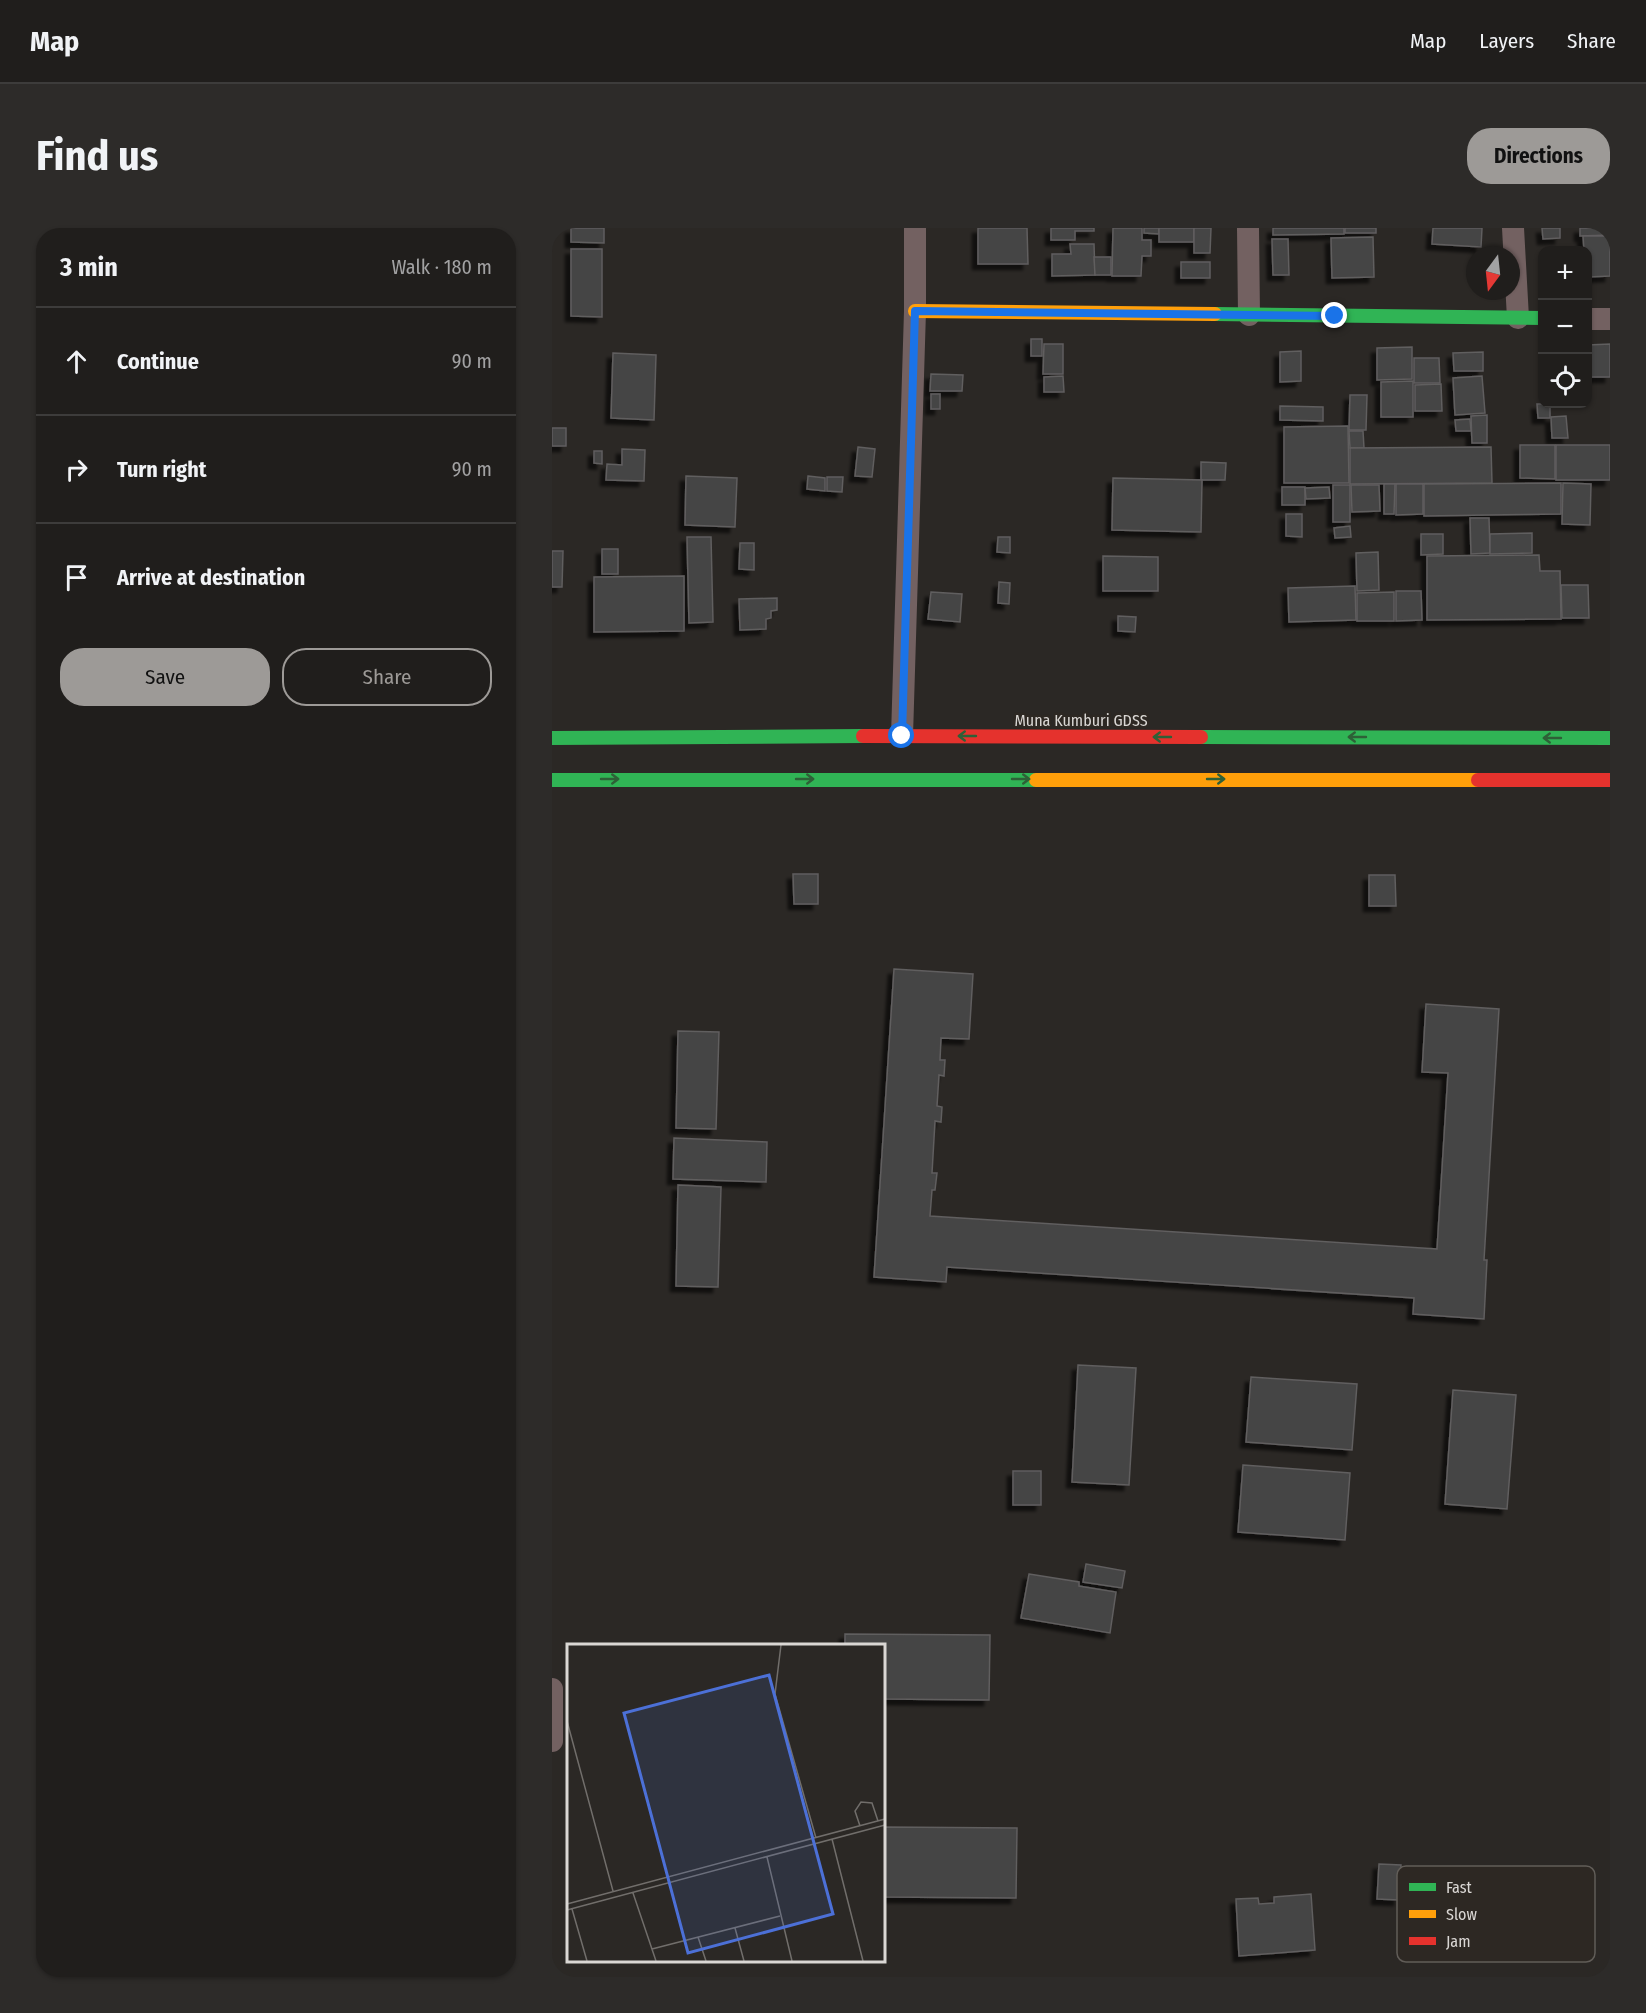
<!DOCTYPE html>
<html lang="en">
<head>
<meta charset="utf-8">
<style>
  body { margin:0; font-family:"Fira Sans Condensed",sans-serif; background:#2d2b29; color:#f1f3f6 }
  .controls { position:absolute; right:18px; top:18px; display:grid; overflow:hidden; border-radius:12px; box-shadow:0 2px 4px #0004 }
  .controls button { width:54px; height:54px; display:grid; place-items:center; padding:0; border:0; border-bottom:2px solid #3d3c3b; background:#201e1c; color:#f1f3f6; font:30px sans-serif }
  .compass { position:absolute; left:914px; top:18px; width:54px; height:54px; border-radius:50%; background:#201e1c; box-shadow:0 2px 4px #0004; rotate:195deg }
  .stop { position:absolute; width:18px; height:18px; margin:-14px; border:4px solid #1a73e8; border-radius:50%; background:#fff }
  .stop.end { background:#1a73e8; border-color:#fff; box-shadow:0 2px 6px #0008 }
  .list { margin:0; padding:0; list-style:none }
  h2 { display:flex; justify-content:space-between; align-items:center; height:78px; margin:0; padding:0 24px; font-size:26px }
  h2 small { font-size:20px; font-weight:400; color:#a2a2a3 }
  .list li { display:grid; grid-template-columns:39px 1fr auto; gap:18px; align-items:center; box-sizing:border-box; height:108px; padding:0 24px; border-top:2px solid #3d3c3b }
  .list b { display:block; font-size:22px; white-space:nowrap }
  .list em { font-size:20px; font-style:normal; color:#a2a2a3 }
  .actions { display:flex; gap:12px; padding:18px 24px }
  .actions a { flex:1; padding:14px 0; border:2px solid #9d9a97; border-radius:24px; text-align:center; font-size:21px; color:#9d9a97 }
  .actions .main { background:#9d9a97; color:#111 }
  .icon { flex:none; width:33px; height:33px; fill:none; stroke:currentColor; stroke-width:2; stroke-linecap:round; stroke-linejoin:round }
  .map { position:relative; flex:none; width:1058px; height:1749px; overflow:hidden; border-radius:24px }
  header { display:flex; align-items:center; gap:36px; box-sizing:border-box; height:84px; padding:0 30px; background:#201e1c; border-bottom:2px solid #3d3c3b }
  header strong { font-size:28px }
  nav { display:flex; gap:33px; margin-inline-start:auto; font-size:21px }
  .intro { display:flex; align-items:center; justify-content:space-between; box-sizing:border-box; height:144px; padding:0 36px }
  h1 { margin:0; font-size:42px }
  .button { padding:15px 27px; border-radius:24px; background:#9d9a97; color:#111; font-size:21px; font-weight:700 }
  main { display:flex; gap:36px; padding:0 36px }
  aside { flex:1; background:#201e1c; border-radius:24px; box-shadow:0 2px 4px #0004 }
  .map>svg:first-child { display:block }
</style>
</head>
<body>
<header>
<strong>Map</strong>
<nav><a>Map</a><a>Layers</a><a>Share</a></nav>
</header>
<div class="intro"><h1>Find us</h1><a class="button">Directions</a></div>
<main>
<aside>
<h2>3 min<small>Walk · 180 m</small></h2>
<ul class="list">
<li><svg class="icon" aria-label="ahead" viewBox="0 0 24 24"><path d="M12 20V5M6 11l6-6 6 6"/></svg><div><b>Continue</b></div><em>90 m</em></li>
<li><svg class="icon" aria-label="right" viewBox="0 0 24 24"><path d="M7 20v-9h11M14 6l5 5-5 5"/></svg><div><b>Turn right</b></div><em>90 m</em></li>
<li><svg class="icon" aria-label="arrive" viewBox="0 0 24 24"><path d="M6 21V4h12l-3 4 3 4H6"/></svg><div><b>Arrive at destination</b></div></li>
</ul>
<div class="actions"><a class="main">Save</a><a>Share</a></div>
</aside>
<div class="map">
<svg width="1058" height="1749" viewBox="0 0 1058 1749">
  <defs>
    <filter id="shadow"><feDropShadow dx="-5.5" dy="5.5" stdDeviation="1.5" flood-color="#0009"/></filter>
  </defs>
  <rect width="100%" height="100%" fill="#2b2825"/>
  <g fill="#454444" stroke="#605e5f" stroke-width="1.5" filter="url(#shadow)">
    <polygon points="19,0 52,0 52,15 19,14"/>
    <polygon points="426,0 475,0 476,36 426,36"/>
    <polygon points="499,0 542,0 542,3 523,3 523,12 499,12"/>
    <polygon points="561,0 590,0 590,12 599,12 599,28 590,28 589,48 560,48"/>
    <polygon points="592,0 607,0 607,6 592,5"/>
    <rect x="607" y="0" width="35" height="14"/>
    <polygon points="642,0 659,0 658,25 642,25"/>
    <polygon points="721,0 792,0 792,6 721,7"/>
    <rect x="793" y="0" width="31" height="5"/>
    <polygon points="881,0 930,0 929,19 880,16"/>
    <polygon points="990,0 1008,0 1008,10 991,11"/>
    <polygon points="1028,0 1058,0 1058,7 1028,8"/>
    <polygon points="1031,8 1058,8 1058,48 1036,49 1036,22 1032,22"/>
    <polygon points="821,9 822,49 780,50 779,10"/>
    <polygon points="720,11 736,11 737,47 721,47"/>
    <polygon points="518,16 542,16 543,47 500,48 500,26 519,26"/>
    <polygon points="19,21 50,21 50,89 19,88"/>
    <polygon points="542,29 559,29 559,47 543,47"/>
    <rect x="629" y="34" width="29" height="16"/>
    <rect x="479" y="111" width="11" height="17"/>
    <polygon points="492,116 511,116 511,146 491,146"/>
    <polygon points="1058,116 1058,149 1036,149 1036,117"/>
    <polygon points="860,119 860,151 825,152 825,120"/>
    <polygon points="749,123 749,153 728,154 728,124"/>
    <polygon points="931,124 931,143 902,143 901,125"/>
    <polygon points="61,125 104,127 102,192 59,190"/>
    <polygon points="862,130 887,130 888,155 862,155"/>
    <polygon points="379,146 411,147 410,163 378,163"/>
    <polygon points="511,148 512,164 492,164 492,149"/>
    <polygon points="930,148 933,185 903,187 901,150"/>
    <polygon points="861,153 861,189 829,189 829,154"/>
    <polygon points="889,156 890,183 863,183 863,157"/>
    <rect x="379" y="166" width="9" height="15"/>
    <polygon points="798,167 815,167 814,202 797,202"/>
    <polygon points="985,176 998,176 998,190 986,190"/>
    <polygon points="728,178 771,179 771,193 728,192"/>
    <polygon points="935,187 935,215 920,215 919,188"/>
    <polygon points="1014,188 1016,210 1000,210 999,189"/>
    <polygon points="918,191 919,203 904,203 903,192"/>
    <polygon points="796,198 797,255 732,255 732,199"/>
    <rect x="0" y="200" width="14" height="18"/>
    <polygon points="797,203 811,203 812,220 798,220"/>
    <polygon points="968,217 1003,217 1003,251 968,250"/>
    <rect x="1004" y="217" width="54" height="35"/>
    <polygon points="306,219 323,221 320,249 303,248"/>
    <polygon points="939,219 940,255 798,256 798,220"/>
    <polygon points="70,221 93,222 92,253 54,252 55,236 70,237"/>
    <polygon points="42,223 50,223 50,236 42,235"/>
    <polygon points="649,234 674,235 673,252 649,252"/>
    <polygon points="134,248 185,250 183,299 133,297"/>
    <polygon points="256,248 273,250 273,263 255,261"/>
    <polygon points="275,249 291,249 290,264 275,263"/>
    <polygon points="561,250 650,252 649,304 560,302"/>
    <polygon points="1009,255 1009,286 872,288 872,256"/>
    <polygon points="1011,255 1039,256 1038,297 1010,296"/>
    <polygon points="832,256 843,256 842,286 832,286"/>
    <polygon points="844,256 871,256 871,286 844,287"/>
    <rect x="781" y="257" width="17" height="37"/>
    <polygon points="799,257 827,257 828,283 800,284"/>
    <rect x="730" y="259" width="23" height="18"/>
    <polygon points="777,259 778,270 754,271 753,260"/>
    <polygon points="734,286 750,286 750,309 734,308"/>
    <polygon points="918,290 937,290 938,325 919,326"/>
    <polygon points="798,298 799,309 783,310 782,300"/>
    <polygon points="980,305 980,325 938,326 938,306"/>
    <polygon points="869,306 891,306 891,326 869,327"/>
    <polygon points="135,309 159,309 161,394 137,395"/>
    <polygon points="446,309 458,309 458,325 445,324"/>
    <polygon points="188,315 202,315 202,342 187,341"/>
    <rect x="50" y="321" width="16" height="25"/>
    <polygon points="0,323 11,323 10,359 0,359"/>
    <polygon points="826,324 827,362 805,363 804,325"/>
    <polygon points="987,327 988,343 1008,343 1009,391 875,392 875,328"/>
    <polygon points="551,328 606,329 606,363 551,363"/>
    <polygon points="132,348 132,403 42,404 42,349"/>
    <polygon points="447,354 458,355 457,376 446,375"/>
    <polygon points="1009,357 1036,357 1037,390 1010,390"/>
    <polygon points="803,358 804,392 737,394 736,360"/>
    <polygon points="844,363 869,363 870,392 844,393"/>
    <polygon points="379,364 410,366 408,394 376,391"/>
    <polygon points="842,364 842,393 805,393 805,365"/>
    <polygon points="225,370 225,382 219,383 219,390 214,391 214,401 188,402 187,371"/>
    <polygon points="566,388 584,389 583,404 566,403"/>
    <polygon points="241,646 266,646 266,676 242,676"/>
    <polygon points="817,647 843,647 844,678 817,678"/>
    <polygon points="342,741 421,746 417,811 389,810 388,832 393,832 392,848 387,847 385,878 390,879 389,894 383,893 380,945 385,945 383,962 380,962 378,988 885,1021 896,845 870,844 874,776 947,781 932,1032 935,1032 932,1091 861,1086 862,1070 395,1039 394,1054 322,1049"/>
    <polygon points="126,803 167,804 164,901 124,900"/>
    <polygon points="122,910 215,914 214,954 121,951"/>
    <polygon points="126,957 169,959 166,1059 124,1058"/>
    <polygon points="526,1137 584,1140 577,1257 520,1254"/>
    <polygon points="699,1149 805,1156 800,1222 694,1214"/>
    <polygon points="901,1162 964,1167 955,1281 893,1276"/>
    <polygon points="691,1237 798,1245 793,1312 686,1304"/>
    <rect x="461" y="1243" width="28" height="34"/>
    <polygon points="534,1336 573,1343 570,1360 531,1354"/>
    <polygon points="477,1346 527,1354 527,1358 564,1364 558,1405 469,1390"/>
    <polygon points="293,1406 438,1407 437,1472 332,1471 332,1418 293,1418"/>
    <polygon points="332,1599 465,1600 464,1670 332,1669"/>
    <polygon points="827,1636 849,1637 847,1672 825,1671"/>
    <polygon points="759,1666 763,1722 687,1728 684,1671 706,1670 707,1676 722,1675 722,1669"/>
  </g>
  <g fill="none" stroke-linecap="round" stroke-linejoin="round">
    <g stroke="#736161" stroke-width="22">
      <polyline points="696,0 697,87"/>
      <polyline points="961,0 966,90"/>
      <polyline points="1036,91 1058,91"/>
      <polyline points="350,508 363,83 363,0"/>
      <polyline points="0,1461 0,1513"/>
    </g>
    <g stroke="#30b455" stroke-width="14">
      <polyline points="663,86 990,90"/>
      <polyline points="649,509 1058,510"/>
      <polyline points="0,510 311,508"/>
      <polyline points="0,552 484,552"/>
    </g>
    <g stroke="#ff9f0a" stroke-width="14">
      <polyline points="363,83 663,86"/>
      <polyline points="484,552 926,552"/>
    </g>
    <g stroke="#e5322d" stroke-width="14">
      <polyline points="311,508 649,509"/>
      <polyline points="926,552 1058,552"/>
    </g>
  </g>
  <defs><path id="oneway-shaft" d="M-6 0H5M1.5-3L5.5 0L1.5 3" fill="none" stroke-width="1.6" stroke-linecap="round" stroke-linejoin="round" transform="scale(1.5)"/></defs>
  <g stroke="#2e6037">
    <use href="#oneway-shaft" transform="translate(415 508) rotate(-180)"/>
    <use href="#oneway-shaft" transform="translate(610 509) rotate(-180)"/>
    <use href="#oneway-shaft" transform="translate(805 509) rotate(-180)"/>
    <use href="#oneway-shaft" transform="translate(1000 510) rotate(-180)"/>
    <use href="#oneway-shaft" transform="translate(58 551)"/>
    <use href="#oneway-shaft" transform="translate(253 551)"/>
    <use href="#oneway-shaft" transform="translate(469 551)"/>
    <use href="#oneway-shaft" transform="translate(664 551)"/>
  </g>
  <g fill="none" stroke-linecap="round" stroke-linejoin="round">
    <polyline stroke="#1a73e8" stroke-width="8" points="350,508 363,83 783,88"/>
  </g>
  <g text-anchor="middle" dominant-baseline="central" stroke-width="5" stroke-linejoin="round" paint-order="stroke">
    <g font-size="16" fill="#dad7d4" stroke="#2d2823">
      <text x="529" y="492">Muna Kumburi GDSS</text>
    </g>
  </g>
  <g transform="translate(15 1416)">
    <rect width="318" height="318" fill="#2b2825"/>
    <path fill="none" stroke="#716e6b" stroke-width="1.5" d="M214 1 208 50 249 194M0 77 46 247M293 182 288 167 294 158 305 159 311 177M265 195 296 317M200 213 225 317M66 249 89 317M0 260 318 175M5 265 20 317M0 266 318 181M168 284 177 317M131 293 139 317M85 305 213 272"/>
    <path fill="#4c70d7" fill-opacity="0.15" stroke="#4c70d7" stroke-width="3" d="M202 31 266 270 121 309 57 69Z"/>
    <rect width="318" height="318" fill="none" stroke="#dad7d4" stroke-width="3"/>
  </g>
  <rect x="845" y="1638" width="198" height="96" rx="9" fill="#2d2823" stroke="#615d58" stroke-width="1.5"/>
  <rect x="857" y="1655" width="27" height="8" fill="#30b455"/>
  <rect x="857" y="1682" width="27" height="8" fill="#ff9f0a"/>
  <rect x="857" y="1709" width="27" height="8" fill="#e5322d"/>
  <g font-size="16" fill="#dad7d4">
    <text x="894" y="1665">Fast</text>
    <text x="894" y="1692">Slow</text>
    <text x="894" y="1719">Jam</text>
  </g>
</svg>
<div class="controls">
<button>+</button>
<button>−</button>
<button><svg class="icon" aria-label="locate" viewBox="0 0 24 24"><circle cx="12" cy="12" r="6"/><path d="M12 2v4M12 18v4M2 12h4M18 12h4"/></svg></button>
</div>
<svg class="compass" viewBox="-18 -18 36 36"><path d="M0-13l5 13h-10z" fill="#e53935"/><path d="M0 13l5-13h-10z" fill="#a2a2a3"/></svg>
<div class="stop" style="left:350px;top:508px"></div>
<div class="stop end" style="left:783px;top:88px"></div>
</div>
</main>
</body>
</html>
